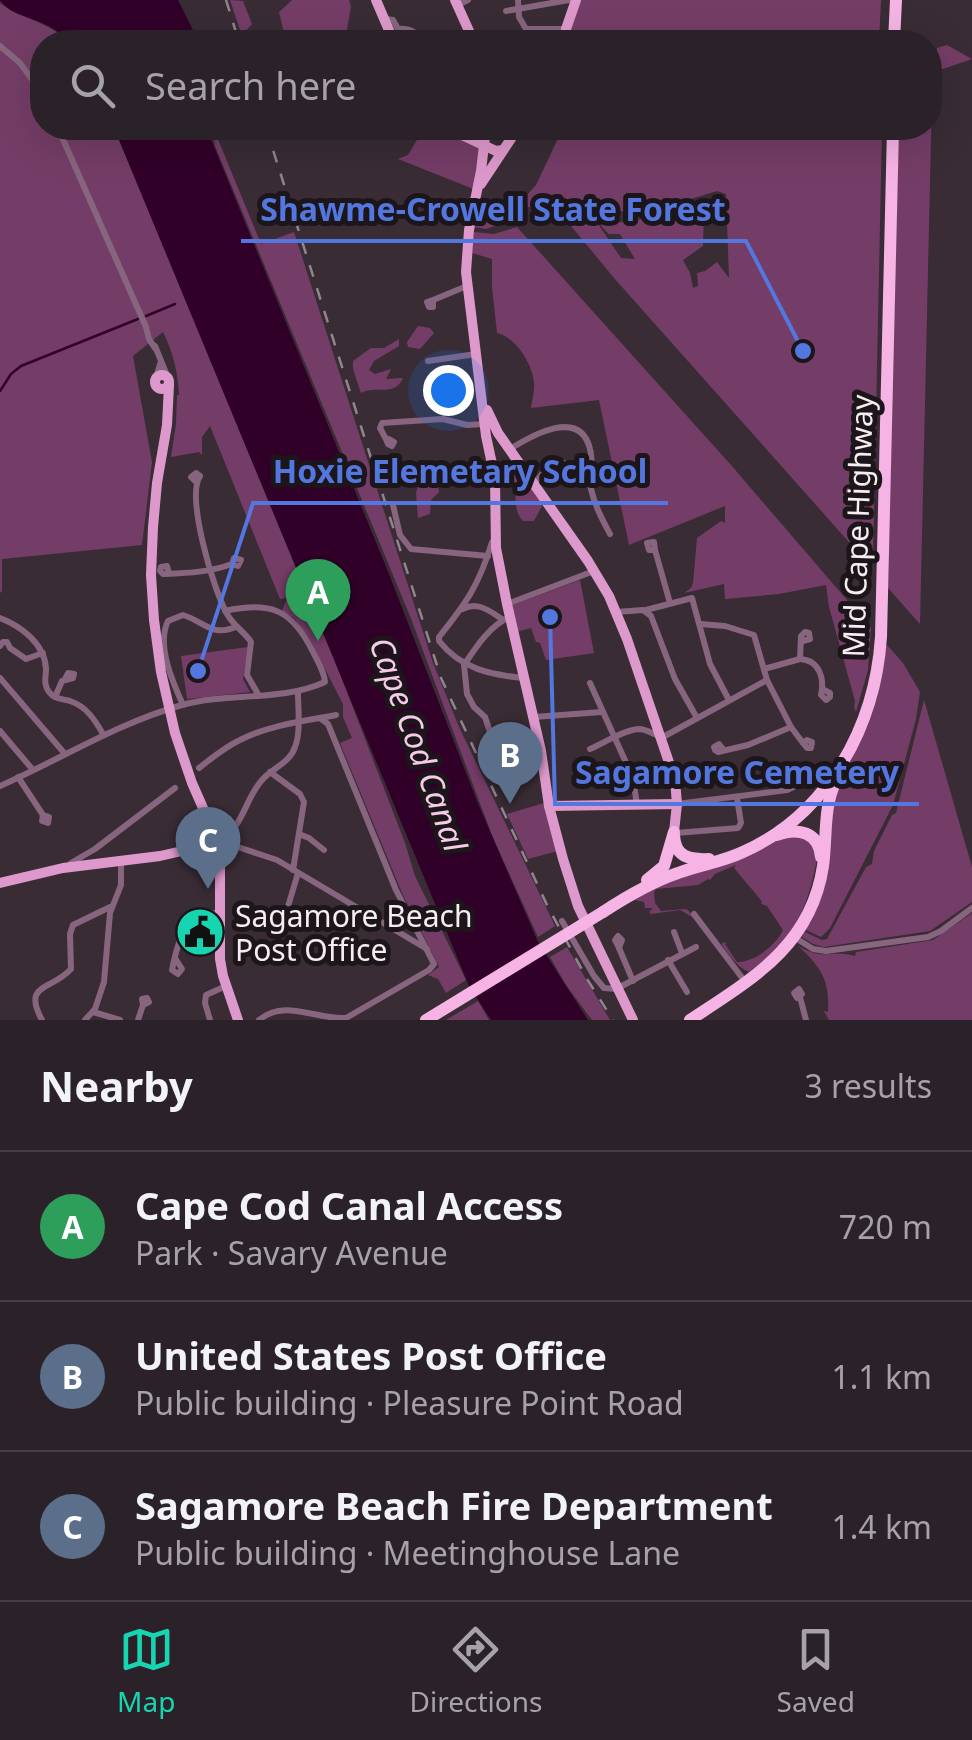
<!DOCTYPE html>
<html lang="en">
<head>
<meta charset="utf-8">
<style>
  body { margin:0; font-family:"Noto Sans",sans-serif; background:#372e34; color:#f1f3f6 }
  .you { position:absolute; left:448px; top:390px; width:35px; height:35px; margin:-25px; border:8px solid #fff; border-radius:50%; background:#1a73e8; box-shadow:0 0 0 15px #1a73e833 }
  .badge { display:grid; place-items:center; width:65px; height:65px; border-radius:50%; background:#18d5b2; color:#fff; font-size:32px; font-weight:700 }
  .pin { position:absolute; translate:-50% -82px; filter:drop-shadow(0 2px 5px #0008) }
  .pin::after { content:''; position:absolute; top:52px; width:35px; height:30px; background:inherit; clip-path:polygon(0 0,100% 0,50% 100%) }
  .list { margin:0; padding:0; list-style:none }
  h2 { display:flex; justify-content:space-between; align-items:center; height:130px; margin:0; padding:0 40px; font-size:42px }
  h2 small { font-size:32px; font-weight:400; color:#a6a3a8 }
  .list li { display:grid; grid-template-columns:65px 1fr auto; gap:30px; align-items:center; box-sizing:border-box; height:150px; padding:0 40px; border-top:2px solid #473e45 }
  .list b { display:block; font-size:38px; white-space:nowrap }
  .list p { margin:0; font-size:32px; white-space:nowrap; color:#a6a3a8 }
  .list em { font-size:32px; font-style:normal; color:#a6a3a8 }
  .icon { flex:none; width:55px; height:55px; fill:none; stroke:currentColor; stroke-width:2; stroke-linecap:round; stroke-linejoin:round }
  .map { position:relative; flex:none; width:972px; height:1020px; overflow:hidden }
  .search { position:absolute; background:#2b2128; box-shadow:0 10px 40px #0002; left:30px; right:30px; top:30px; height:110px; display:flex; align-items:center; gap:25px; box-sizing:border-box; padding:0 35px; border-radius:40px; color:#a6a3a8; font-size:38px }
  .sheet { height:580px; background:#2b2128 }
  nav { display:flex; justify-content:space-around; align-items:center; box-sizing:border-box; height:140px; border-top:2px solid #473e45; background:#2b2128; font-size:28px; color:#a6a3a8 }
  nav a { display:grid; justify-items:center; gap:5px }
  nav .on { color:#18d5b2 }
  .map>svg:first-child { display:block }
</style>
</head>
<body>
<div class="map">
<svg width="972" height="1020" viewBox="0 0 972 1020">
  <rect width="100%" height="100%" fill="#392c35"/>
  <g fill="#743d67">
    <polygon points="230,0 243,1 252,24 244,33 247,36 256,30 257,42 244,42"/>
    <polygon points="292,0 349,0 351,6 347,30 351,42 286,42 279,12"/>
    <polygon points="578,0 881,0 879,42 567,42"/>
    <path d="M0 3C22 19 49 22 69 42H42V128H114L122 146 335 661 405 843 415 876 466 980 446 993 438 979 428 975 439 967 402 893 340 743 352 738 343 717V704L309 638 294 618 282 611 287 598 280 599 210 426 202 437V455L199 452 171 457 176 424 177 395H179C178 372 173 352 163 332L133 356 152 462 142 545 2 559V591L0 593Z"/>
    <polygon points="947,45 972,59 937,71 937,48"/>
    <polygon points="930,49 933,49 920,624 888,588 896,128 930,128"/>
    <polygon points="212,128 216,128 215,132 261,244 294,232 433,663 459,727 555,926 538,937 493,838 410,616 215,146"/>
    <polygon points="424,128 443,128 476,146 480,150 476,190 398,159 408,155"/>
    <polygon points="563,128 882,128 873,557 864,559 614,278 562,215 596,221 621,258 635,259 620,234 609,234 602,227 601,222 624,222 704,209 703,246 683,260 690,273 693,288 698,286 697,273 705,271 717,262 729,278 726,194 717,191 678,203 659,202 615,213 531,208 520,203 536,185"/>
    <path d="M482 198C491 203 503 212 504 223L486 229 474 227 477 200Z"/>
    <path d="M517 227 731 465 871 628 868 670 856 712 854 707 855 701 829 607 826 585 779 594 725 599 724 584 684 593 691 588 693 583 697 538 721 521 725 523V506L629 545 599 400 531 408C532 400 535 391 534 383 533 365 516 337 497 333L492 287V259L472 253 474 232 494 234Z"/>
    <polygon points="418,326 430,328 434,333 420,349 408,347 407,342"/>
    <path d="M399 339V346L374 361 369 370 375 374 391 369 386 379 401 378 403 379C393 397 376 385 361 393L353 369V361L371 348H384Z"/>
    <polygon points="441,464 443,468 437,480 439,492 431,500 430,514 418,518 416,493 418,486"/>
    <path d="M512 466 517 467 540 500 542 506 534 521H523C509 507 522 485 508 471Z"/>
    <polygon points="580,580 594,653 546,660 540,643 536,642 531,628 516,632 510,606"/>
    <polygon points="887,645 903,663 920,692 916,719 893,805 830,928 821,937 806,930 805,932 822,940 827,939 866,867 872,864 874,851 892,815 896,813 924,700 972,867 972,902 930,931 824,947 813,944 802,937 834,796 869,723 877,698 884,646"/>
    <polygon points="248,647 243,679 250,692 187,699 181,656"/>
    <polygon points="511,734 520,780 518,780 514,774 506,772 495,740"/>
    <polygon points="544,803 558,851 528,859 507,814"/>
    <path d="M803 834 818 853C809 907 795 939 749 972 738 968 729 955 722 945V943L726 942 725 944 737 962C754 963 776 945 783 930L767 906 761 904 762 902C752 888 744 881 734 868L736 865 715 874 710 880 708 879 698 885 656 889 654 892 655 903 661 911 684 909 688 910 737 976 692 917 680 910 651 914 649 912 653 908H645L644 902 630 899C678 873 749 843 803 834Z"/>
    <path d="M972 913V1020H829L824 1011 828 1012C830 979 820 966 797 945 823 962 831 949 855 956L856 952 933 940Z"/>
    <polygon points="567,947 610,1020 592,1020 566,985 550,957"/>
    <polygon points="478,1001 489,1020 446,1020"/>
  </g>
  <g fill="#310029">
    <path d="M0 0H178L199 42H69C61 34 53 27 42 23 27 16 9 14 0 0Z"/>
    <polygon points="114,128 210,128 210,137 389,574 477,801 538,942 588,1020 491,1020 469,986"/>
  </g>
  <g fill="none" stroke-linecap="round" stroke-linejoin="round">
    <g stroke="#310029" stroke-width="2.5">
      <polyline points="146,316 175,304"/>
      <polyline points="0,391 11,374 21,366 138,319"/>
    </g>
    <g stroke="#87657e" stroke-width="6">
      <polyline points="518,0 519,17 526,29 565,29"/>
      <polyline points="458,5 468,0"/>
      <polyline points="506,11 569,0"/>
      <path d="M386 19 393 20 398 29C409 28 417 31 420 42"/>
      <polyline points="0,46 20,63 42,93"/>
      <polyline points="58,128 146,327 149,339 155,348"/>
      <polyline points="433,300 427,302 429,307 433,307 433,300 467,286"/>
      <polyline points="155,346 168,378"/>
      <polyline points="428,361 476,354"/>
      <polyline points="156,378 160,364"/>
      <polygon points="389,439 394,442 392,446 388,444 387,441"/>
      <polyline points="387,441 380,428 382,423 443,419 467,425 484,424"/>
      <path d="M510 449C531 436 580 407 590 449 594 463 589 476 591 489 595 506 602 519 610 534"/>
      <path d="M196 482 191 477 196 473 200 476C186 497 213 588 226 612 232 625 244 631 251 642L247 675 258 694"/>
      <polyline points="534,484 543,473 550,473 564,463 574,466 577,478 590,475"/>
      <polyline points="393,505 400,535 411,549 488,556"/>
      <path d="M492 542C479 585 467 602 439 637V641C461 669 491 675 524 678"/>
      <polyline points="655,550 654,542 647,543 649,550 655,550 670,603"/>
      <path d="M169 574 167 566 161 567 160 571 163 574H165C189 573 210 572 232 564L234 558 241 560 238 566 232 564"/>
      <polyline points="507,604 594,571"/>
      <path d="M463 609C477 601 490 611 502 619"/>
      <polyline points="646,610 692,598 710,664 729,700"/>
      <polyline points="616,612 643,610 651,616 675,679 697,718"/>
      <path d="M0 618C21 626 45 644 46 669 46 677 43 684 49 692 54 699 62 699 70 701 86 706 95 720 103 734"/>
      <polyline points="0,646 3,642 7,642 10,648 26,659 43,653"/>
      <path d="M800 659C819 660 825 678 821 695L826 700 830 697V693L822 689"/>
      <polyline points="800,659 801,636 805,632 809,633 810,639 803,641"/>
      <polyline points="764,669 800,659"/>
      <polyline points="0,678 65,754"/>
      <polyline points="767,680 791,727 803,743"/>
      <polyline points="590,683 633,778 637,805"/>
      <polyline points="55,697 62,681 73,678 74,674 68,673 65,679"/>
      <path d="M183 705C173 683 156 645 168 621L183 615C205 622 211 637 236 627"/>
      <polyline points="534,717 602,712"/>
      <polyline points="0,731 33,770"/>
      <polygon points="807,740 812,742 811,748 807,748 803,743"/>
      <path d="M590 749C604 743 623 730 639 729 648 729 655 736 663 737L767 680 754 635 725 626 700 624"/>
      <polyline points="723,749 719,744 714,747 715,750 718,752 748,745 791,727"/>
      <path d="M199 768C212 758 225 747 240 740 269 725 305 721 336 715"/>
      <polyline points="270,772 300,794 304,802 293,870"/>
      <polyline points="607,775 628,765"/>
      <polyline points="18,777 43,815 42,821 48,823 49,817 43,815"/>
      <polygon points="508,777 514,778 512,784 507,783"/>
      <path d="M507 778 504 774 485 717 474 707 467 694 464 665C476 647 490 625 510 617"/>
      <path d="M0 786C61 759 118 723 182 705 229 692 281 702 325 682 324 671 318 662 313 652 292 609 270 601 225 611"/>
      <polyline points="677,804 787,790 802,783 810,783"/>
      <polyline points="676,833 738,828 741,823 737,798"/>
      <polyline points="299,834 309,838 324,850"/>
      <polyline points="229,835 238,847 277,860 427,949"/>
      <path d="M217 843C245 826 243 802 262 780 272 768 290 763 295 747 301 732 298 709 298 693"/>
      <polyline points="71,863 95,849 175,788"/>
      <polyline points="286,913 298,873"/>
      <polyline points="694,914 743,979"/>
      <polyline points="562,921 594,976 604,988 616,989 696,947"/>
      <polyline points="674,932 682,953"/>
      <polygon points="618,936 622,940 619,948 615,940"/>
      <polyline points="794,937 813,949 826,951 928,937 941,931 972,908"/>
      <polyline points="619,948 633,981"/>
      <path d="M175 958 182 969 178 974 172 970C175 954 184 916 202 913 206 912 215 913 219 914"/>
      <polyline points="668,960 687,992"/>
      <polygon points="799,989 802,994 797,998 794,993"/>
      <polyline points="800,997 806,1020"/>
      <polyline points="93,1012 120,1020"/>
      <path d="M42 1020C22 983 51 991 71 969L70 934 73 925 110 907"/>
      <polyline points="85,1020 95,1009 104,982 110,913 121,885 121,862"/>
      <polyline points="138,1020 143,1005 149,1002 147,998 142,999 143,1005"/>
      <polyline points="210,1020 205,1003 206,995 226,986"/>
      <path d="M259 1020C286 998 315 1020 346 1018L429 970 434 964 396 890 328 724 320 718"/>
    </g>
    <g stroke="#de99cc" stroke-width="10">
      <polyline points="376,0 394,42"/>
      <polyline points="455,0 474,42"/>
      <polyline points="565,42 566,29 576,0"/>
      <polyline points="447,128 496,151 503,150"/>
      <polyline points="486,128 481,171 469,230 466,272 486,436 495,478 496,548 507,604 541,751 549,806 563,859 578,906 633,1020"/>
      <polyline points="481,184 518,128"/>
      <circle cx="162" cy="382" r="7"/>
      <polyline points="169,385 167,425 157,483 153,527 151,575 154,620 161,672 175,733 192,783 214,833 220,853 220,959 223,976 238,1020"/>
      <polyline points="487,410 498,433 588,561 609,596 627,639 675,780 677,804 674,832"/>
      <polyline points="549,806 677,804"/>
      <polyline points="0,883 63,868 160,856 217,843"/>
    </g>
    <g stroke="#f6b4e5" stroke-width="12">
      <polyline points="894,42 896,0"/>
      <path d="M674 835C675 857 689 860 709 859"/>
      <path d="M777 835C798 827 819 832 821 857"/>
      <polyline points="647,880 664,866 674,832"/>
      <path d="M603 912C626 897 651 882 678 873 699 865 722 862 743 852 828 814 875 727 881 637L893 128"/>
      <path d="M690 1020C752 979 811 946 823 866 827 839 823 806 836 781"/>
    </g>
    <g stroke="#90858d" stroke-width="2.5" stroke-dasharray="12 12" stroke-linecap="butt">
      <polyline points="226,0 239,42"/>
      <polyline points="266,128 441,678 547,905 587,979 613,1020"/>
    </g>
    <polyline stroke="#f6b4e5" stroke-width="12" points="426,1020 603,912"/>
  </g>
  <defs>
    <g id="civic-disc" transform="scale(2.5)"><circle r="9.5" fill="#18d5b2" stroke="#1c161a"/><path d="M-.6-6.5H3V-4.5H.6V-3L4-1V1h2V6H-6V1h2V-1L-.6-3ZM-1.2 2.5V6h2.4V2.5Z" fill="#111"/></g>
  </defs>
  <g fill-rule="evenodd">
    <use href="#civic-disc" x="200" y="932"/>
  </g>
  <g text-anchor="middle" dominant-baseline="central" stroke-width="10" stroke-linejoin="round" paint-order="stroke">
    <g font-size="30" fill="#f6edf3" stroke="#1c161a">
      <text transform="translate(857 526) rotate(-88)">Mid Cape Highway</text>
    </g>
    <g font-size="30" fill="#f6edf3" stroke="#1c161a" text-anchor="start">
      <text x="235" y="915">Sagamore Beach<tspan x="235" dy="34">Post Office</tspan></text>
    </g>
    <g font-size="32" font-style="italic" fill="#f5cbe9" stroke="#1c161a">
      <text transform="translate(419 744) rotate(70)">Cape Cod Canal</text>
    </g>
  </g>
  <path fill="none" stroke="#5376df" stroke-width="4" d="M803 351L746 241H241M198 671L253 503H668M550 617L555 804H919"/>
  <g fill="#5376df" stroke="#1c161a" stroke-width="4">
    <circle cx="803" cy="351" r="10"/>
    <circle cx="198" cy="671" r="10"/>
    <circle cx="550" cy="617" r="10"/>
  </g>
  <g font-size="32" text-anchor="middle" font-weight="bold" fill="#5376df" stroke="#1c161a" stroke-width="10" stroke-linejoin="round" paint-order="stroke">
    <text x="493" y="221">Shawme-Crowell State Forest</text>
    <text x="460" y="483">Hoxie Elemetary School</text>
    <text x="737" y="784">Sagamore Cemetery</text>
  </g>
</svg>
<div class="you"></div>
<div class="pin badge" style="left:318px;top:641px;background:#2e9e5b">A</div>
<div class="pin badge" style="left:510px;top:804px;background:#5c6f8a">B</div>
<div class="pin badge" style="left:208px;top:889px;background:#5c6f8a">C</div>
<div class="search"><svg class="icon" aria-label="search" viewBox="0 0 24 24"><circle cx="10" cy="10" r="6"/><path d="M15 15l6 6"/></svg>Search here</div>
</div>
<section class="sheet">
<h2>Nearby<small>3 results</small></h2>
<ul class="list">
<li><span class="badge" style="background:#2e9e5b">A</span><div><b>Cape Cod Canal Access</b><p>Park · Savary Avenue</p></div><em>720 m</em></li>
<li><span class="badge" style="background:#5c6f8a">B</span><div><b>United States Post Office</b><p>Public building · Pleasure Point Road</p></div><em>1.1 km</em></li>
<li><span class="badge" style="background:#5c6f8a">C</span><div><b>Sagamore Beach Fire Department</b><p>Public building · Meetinghouse Lane</p></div><em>1.4 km</em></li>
</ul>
</section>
<nav>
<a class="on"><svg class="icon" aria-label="map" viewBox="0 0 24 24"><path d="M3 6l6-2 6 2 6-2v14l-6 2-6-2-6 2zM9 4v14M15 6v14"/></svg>Map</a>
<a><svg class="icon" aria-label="directions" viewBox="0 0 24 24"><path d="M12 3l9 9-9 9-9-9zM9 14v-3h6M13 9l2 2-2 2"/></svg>Directions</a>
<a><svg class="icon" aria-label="saved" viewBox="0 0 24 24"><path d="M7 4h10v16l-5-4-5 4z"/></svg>Saved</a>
</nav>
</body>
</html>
